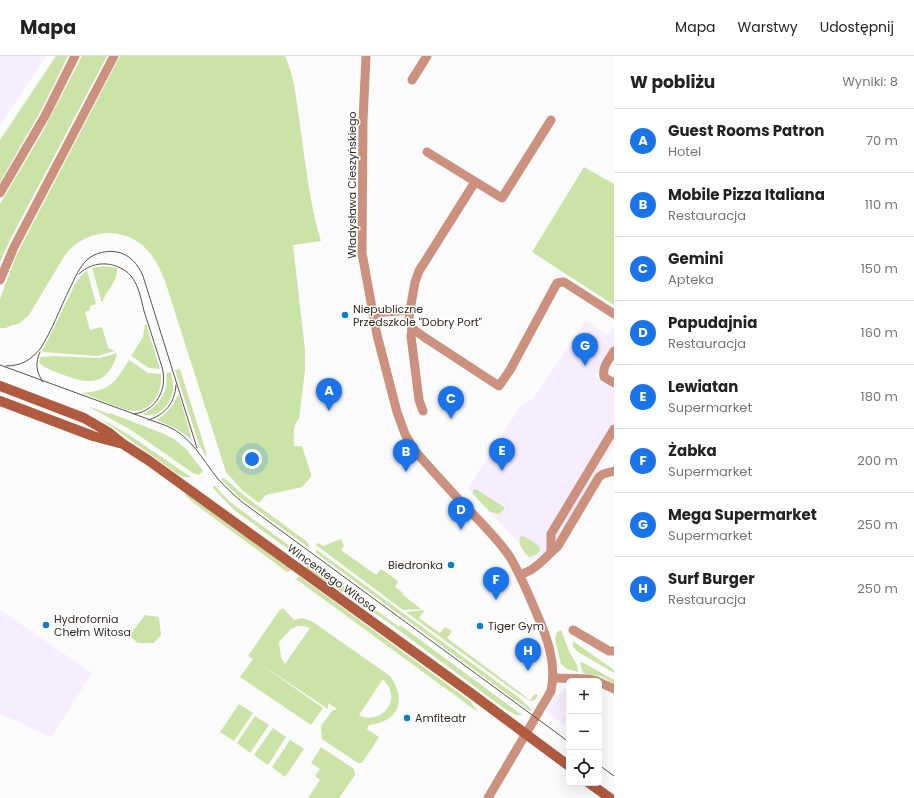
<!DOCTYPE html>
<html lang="pl">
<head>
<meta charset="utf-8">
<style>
  body { margin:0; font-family:Poppins,sans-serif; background:#f6f6f6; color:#222 }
  .controls { position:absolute; right:12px; bottom:12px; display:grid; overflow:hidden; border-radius:6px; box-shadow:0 4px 16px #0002 }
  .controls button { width:36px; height:36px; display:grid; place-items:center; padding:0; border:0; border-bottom:1px solid #e0e0e0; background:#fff; color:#222; font:20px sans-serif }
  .you { position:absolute; left:252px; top:403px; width:14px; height:14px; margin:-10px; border:3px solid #fff; border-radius:50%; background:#1a73e8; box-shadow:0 0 0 6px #1a73e833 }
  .badge { display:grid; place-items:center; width:26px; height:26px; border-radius:50%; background:#1a73e8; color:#fff; font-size:13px; font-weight:700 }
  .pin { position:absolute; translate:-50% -33px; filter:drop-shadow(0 1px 2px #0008) }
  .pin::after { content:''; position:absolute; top:21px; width:14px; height:12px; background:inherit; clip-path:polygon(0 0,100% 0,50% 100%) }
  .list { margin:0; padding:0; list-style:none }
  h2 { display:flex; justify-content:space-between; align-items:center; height:52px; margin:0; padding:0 16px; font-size:17px }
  h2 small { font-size:13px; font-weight:400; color:#767676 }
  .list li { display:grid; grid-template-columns:26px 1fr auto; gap:12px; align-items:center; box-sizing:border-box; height:64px; padding:0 16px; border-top:1px solid #e0e0e0 }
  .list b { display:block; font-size:15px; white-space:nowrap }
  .list p { margin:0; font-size:13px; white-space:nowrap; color:#767676 }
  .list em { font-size:13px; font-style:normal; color:#767676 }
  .icon { flex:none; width:22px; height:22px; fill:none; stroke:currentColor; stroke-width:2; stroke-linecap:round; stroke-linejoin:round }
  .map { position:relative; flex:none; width:614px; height:742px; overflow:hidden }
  header { display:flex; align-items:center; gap:24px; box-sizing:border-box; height:56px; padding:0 20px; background:#fff; border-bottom:1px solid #e0e0e0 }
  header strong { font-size:19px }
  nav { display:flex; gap:22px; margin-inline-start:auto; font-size:14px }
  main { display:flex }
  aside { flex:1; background:#fff }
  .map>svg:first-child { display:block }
</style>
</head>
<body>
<header>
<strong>Mapa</strong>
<nav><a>Mapa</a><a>Warstwy</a><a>Udostępnij</a></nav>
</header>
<main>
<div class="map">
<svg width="614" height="742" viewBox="0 0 614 742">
  <rect width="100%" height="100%" fill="#fbfbfb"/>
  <g fill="#f6edfe">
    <polygon points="0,0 46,0 0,69"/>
    <polygon points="586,265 607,279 613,271 614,272 614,290 595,321 614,334 614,390 557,483 546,495 530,505 518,486 468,433 521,349 533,343"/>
    <polygon points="0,554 92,617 51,681 32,673 17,665 0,659"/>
    <polygon points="568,631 569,631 569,672 546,656 561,636"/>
  </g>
  <g fill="#cbe3a7" fill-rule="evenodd">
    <polygon points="56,0 68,0 42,53 0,126 0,84"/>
    <polygon points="82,0 107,0 10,184 0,206 0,148 42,77"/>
    <path d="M120 0H285C294 20 296 41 299 62 305 103 309 146 321 185L293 189 305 294V314L299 363C292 369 294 381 294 390H302L311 418V421L302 431 266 439 259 447 242 434 226 416 165 225C160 212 153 198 142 189 118 169 83 175 65 199L29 259 20 267 7 271V272H0V243L16 200Z"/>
    <polygon points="584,111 614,128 614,249 532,196"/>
    <path d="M104 210 117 212C118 226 105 236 102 247L92 212Z"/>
    <polygon points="87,214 96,248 90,250 90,254 85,256 90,274 102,271 108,292 115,295 97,300 42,296 75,228 81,220"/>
    <polygon points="145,268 146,268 160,313 149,312 131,300 143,281"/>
    <path d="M117 297C116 303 113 309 110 314 97 332 78 324 61 318 53 315 45 312 39 307L40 301 52 300 100 302Z"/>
    <path d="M129 304 148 317 161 318C163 334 153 354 135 355 128 356 91 340 82 337 111 334 113 329 129 304Z"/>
    <polygon points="180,313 206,396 207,403 199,388 175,314"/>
    <path d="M171 316C172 322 174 328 173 335 170 349 157 364 142 358 159 351 169 336 166 317Z"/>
    <path d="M179 339 192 384 177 373 157 364C166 357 173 351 177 340Z"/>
    <polygon points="88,350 109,358 110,357 162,377 174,383 187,394 203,415 199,419 193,417 131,374"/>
    <polygon points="98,361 129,379 191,421 185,421 179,419"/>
    <polygon points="224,422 246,441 306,485 309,488 308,491 239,441 221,423"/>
    <polygon points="214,429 230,446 302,499 298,500 295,498 234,454 213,432"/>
    <polygon points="476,433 504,451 504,454 499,458 490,456 473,438 473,434"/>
    <polygon points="186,437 292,514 287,516 195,448 185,439"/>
    <path d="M521 480 525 481 539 490 540 494 537 498 530 501C524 497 516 486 521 480Z"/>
    <polygon points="341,483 344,490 341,494 376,519 381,513 398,525 395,531 403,537 403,539 421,553 403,554 316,489 318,487 323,490"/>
    <polygon points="317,494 518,641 532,654 530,655 315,496"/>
    <polygon points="310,505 399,571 400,569 522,659 516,659 505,653 385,564 305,512"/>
    <polygon points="299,520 470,645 479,657 296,523"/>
    <path d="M283 552 294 564 302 562 313 566 390 620C407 644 399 666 369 669L367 673 379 681 362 707H358L322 683 321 670 332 655 337 653 328 647V653L259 607 323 652 311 669 240 621 253 603 248 600 279 555ZM298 570H304L310 572 285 608 281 602 279 586 291 573ZM383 623C385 626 389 630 390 634 397 652 375 668 359 659Z"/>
    <polygon points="423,554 424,555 419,562 440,577 445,571 452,575 447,582 530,644 535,638 538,639 535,644 531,645 516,636 406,556"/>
    <polygon points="145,559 159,561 161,579 154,587 138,587 129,580"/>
    <polygon points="561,574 569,595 577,609 578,616 567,613 561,608 555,583 557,576"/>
    <polygon points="573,585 614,614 614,617 578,596 573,591"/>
    <polygon points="582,606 614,624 614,628 601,620 583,617 580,607"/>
    <polygon points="239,648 253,657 234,685 220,676"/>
    <polygon points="255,660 269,669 250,697 237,687"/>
    <polygon points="273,672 286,681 268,709 254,699"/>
    <polygon points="290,684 304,693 285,721 272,711"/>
    <polygon points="321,691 354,713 355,719 339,742 308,742 320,724 315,720 320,713 311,707"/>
  </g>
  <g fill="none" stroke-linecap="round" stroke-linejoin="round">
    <g stroke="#cc907e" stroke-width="9">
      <path d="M366 0 363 65 362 197 377 279 397 356 405 378 415 395C431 413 447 431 464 449 480 465 497 482 510 501 520 518 528 537 536 556 547 581 557 607 551 635L488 742"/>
      <polyline points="412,24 427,0"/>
      <polyline points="427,96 502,142 551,64"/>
      <polyline points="475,126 419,215 415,226 410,254 409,263 412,272 424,281 499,330 510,314 557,227 564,226 614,258"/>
      <polyline points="0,137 45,60 75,0"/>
      <polyline points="0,224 14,191 114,0"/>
      <polyline points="373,257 410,254"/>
      <polyline points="412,272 411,280 419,344 423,355"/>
      <path d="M614 295C609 304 602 310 604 321L614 327"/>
      <polyline points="551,495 551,478 614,373"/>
      <polyline points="520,519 531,514 539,508 558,490 599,421 603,418 614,415"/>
      <polyline points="573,574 609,595 614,595"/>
      <polyline points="553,622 588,623 597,625"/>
      <polyline points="599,626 614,633"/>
    </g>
    <g stroke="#b05a40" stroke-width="10">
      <polyline points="0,330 84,362 108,376 123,388 148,404 468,635 569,710"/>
      <polyline points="0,345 93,380 119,387"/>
      <polyline points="589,727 610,742"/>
    </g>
    <g stroke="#5a524d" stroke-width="1">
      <path d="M79 218C86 211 96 207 107 208 116 209 125 213 131 220 139 230 141 243 144 255 150 274 156 292 162 311 168 332 157 355 134 358"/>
      <path d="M40 296C35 307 36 316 43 326"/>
      <path d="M0 309 167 370C191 380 202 403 218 423 225 431 234 439 242 446L569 686"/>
      <path d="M6 310C21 310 31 304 40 293 52 275 60 252 70 232 75 222 79 211 88 203 95 197 107 194 117 196 129 198 138 208 143 220L197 392"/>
      <path d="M148 364C165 359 175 347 176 329"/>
      <polyline points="599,709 614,720"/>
    </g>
  </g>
  <g fill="#0f7dc7" stroke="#fff" stroke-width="1.5">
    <circle cx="345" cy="259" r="4"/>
    <circle cx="451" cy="509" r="4"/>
    <circle cx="46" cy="569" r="4"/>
    <circle cx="480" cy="570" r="4"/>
    <circle cx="407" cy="662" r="4"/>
  </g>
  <g text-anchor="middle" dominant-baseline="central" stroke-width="3" stroke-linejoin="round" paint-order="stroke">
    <g font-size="11" fill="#332923" stroke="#fff">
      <text transform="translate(352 129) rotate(-90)">Władysława Cieszyńskiego</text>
      <text transform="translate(332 522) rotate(36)">Wincentego Witosa</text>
    </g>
    <g font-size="11" fill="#332923" stroke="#fff" text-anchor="start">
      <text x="353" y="253">Niepubliczne<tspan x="353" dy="13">Przedszkole "Dobry Port"</tspan></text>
      <text x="443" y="509" text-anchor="end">Biedronka</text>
      <text x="54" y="563">Hydrofornia<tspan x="54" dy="13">Chełm Witosa</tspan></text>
      <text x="488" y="570">Tiger Gym</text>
      <text x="415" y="662">Amfiteatr</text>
    </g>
  </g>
</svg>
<div class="controls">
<button>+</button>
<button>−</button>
<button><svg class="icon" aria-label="locate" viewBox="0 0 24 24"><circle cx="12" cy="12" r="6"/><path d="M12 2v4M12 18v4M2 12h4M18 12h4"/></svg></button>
</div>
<div class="you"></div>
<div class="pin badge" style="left:329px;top:355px">A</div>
<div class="pin badge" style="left:406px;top:416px">B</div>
<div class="pin badge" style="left:451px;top:363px">C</div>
<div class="pin badge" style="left:461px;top:474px">D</div>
<div class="pin badge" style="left:502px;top:415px">E</div>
<div class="pin badge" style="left:496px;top:544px">F</div>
<div class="pin badge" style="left:585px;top:310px">G</div>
<div class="pin badge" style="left:528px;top:615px">H</div>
</div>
<aside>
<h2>W pobliżu<small>Wyniki: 8</small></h2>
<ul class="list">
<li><span class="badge">A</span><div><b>Guest Rooms Patron</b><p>Hotel</p></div><em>70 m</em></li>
<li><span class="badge">B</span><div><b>Mobile Pizza Italiana</b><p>Restauracja</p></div><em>110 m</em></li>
<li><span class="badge">C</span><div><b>Gemini</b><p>Apteka</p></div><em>150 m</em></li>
<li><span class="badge">D</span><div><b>Papudajnia</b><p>Restauracja</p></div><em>160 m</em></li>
<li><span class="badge">E</span><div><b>Lewiatan</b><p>Supermarket</p></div><em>180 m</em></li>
<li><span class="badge">F</span><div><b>Żabka</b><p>Supermarket</p></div><em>200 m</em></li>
<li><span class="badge">G</span><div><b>Mega Supermarket</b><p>Supermarket</p></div><em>250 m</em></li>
<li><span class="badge">H</span><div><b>Surf Burger</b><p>Restauracja</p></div><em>250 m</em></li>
</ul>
</aside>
</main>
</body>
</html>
